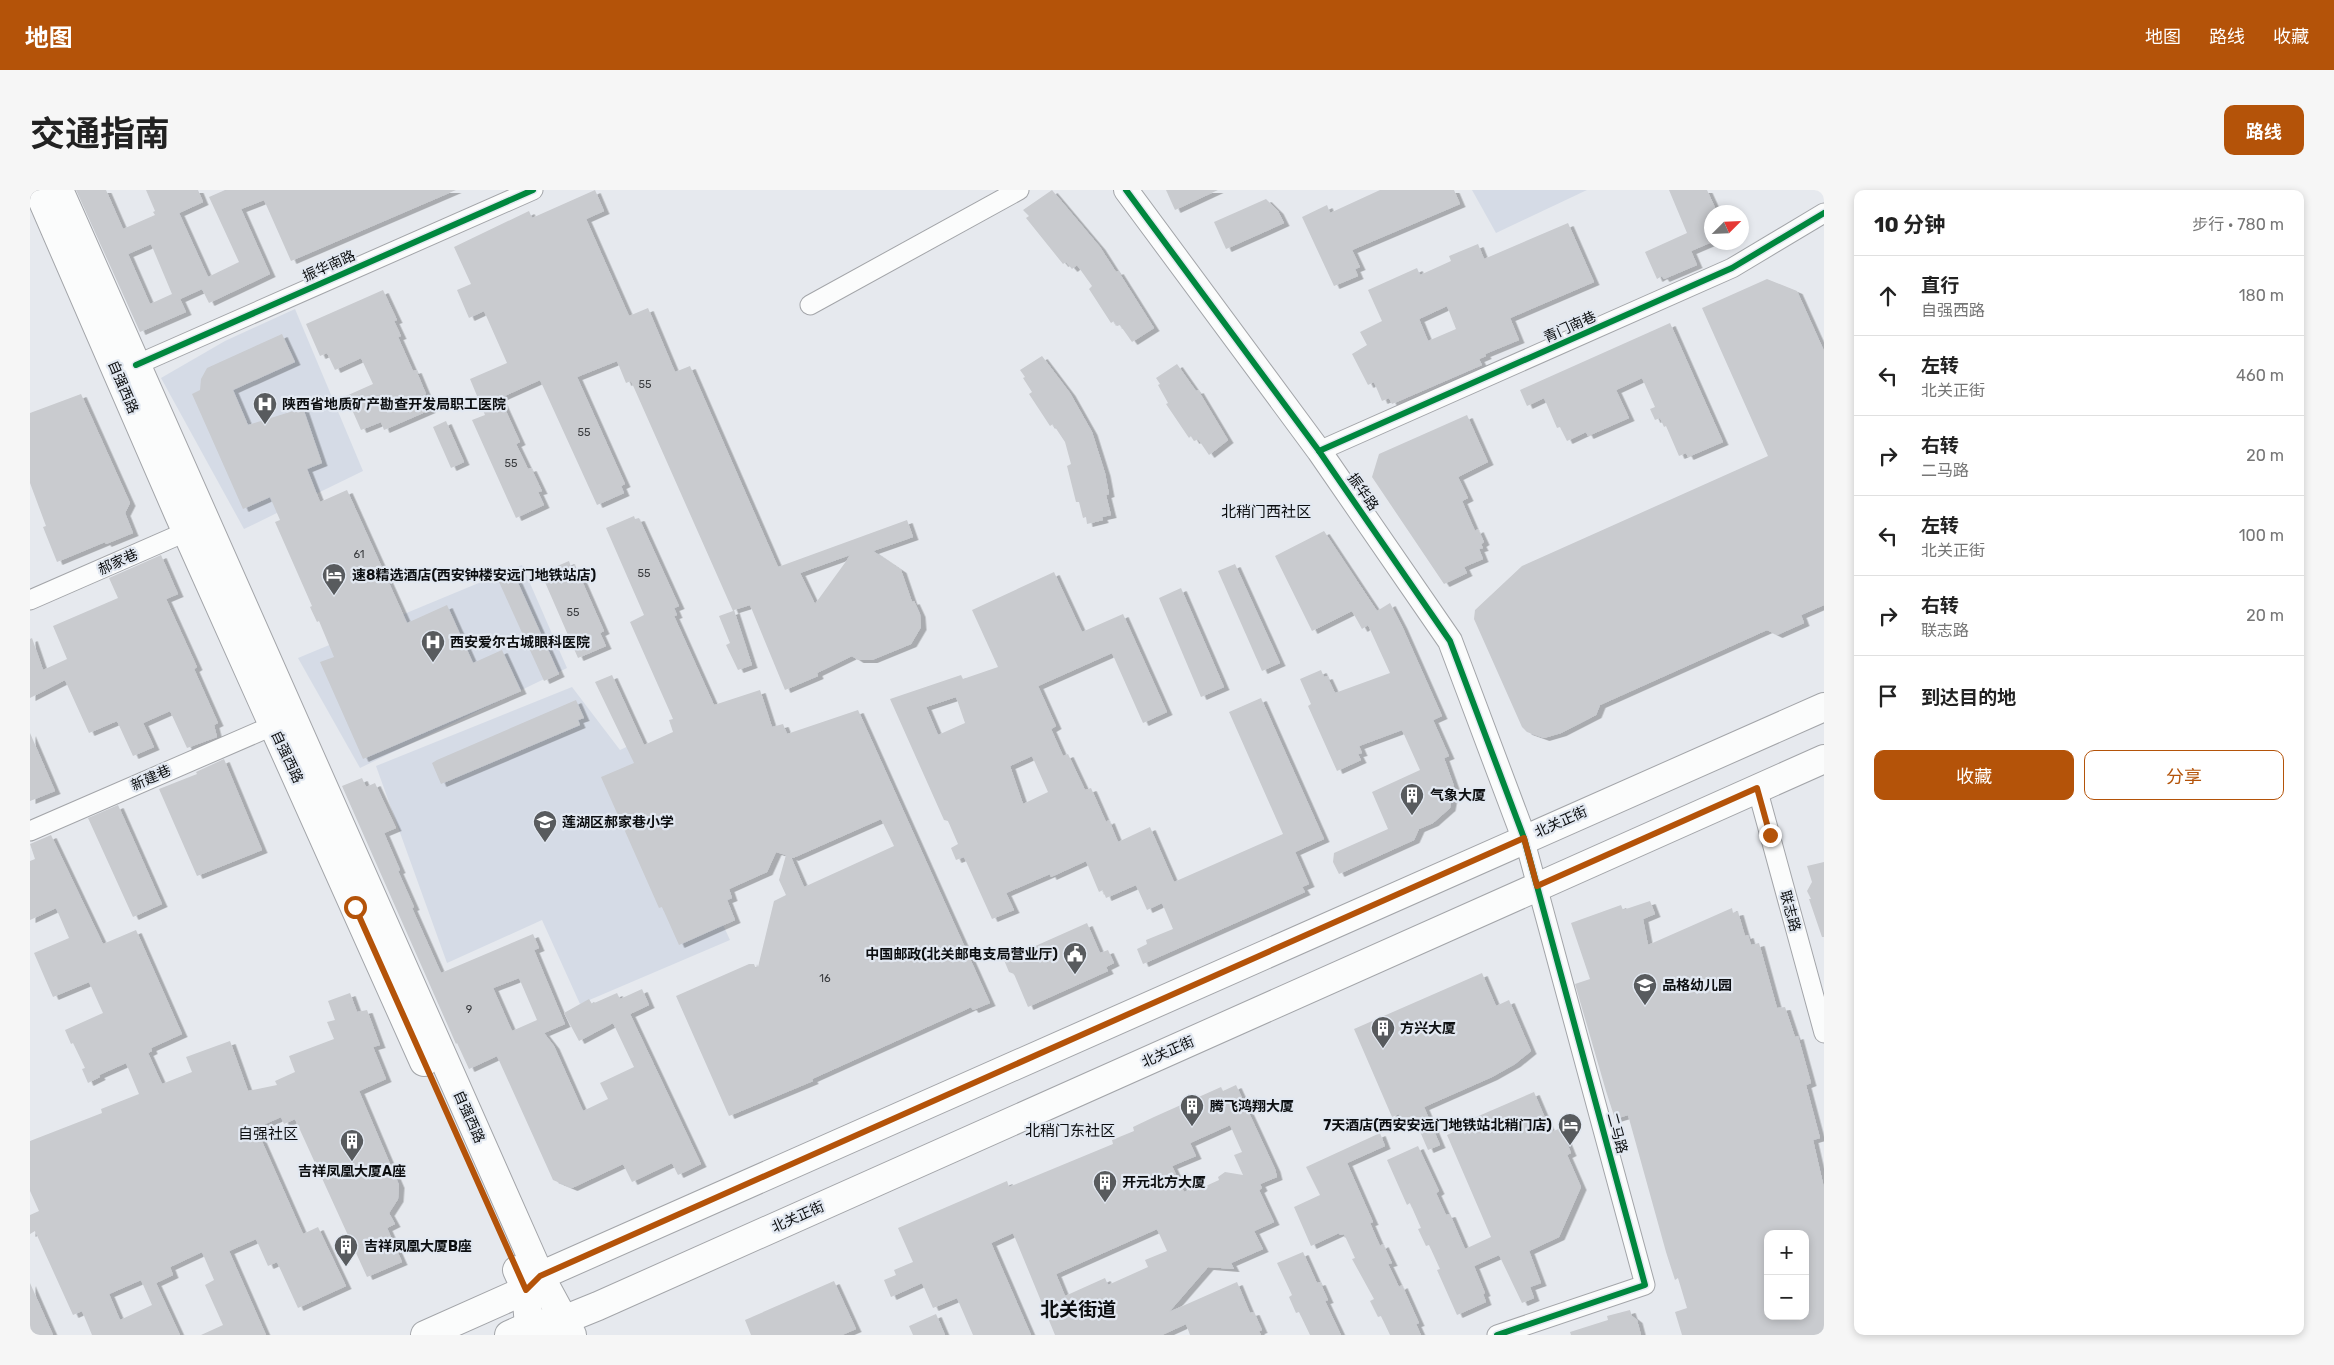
<!DOCTYPE html>
<html lang="zh">
<head>
<meta charset="utf-8">
<style>
  body { margin:0; font-family:Rubik,"Noto Sans SC",sans-serif; background:#f6f6f6; color:#222 }
  .controls { position:absolute; right:15px; bottom:15px; display:grid; overflow:hidden; border-radius:10px; box-shadow:0 2px 8px #0003 }
  .controls button { width:45px; height:45px; display:grid; place-items:center; padding:0; border:0; border-bottom:1px solid #e0e0e0; background:#fff; color:#222; font:25px sans-serif }
  .compass { position:absolute; left:1674px; top:15px; width:45px; height:45px; border-radius:50%; background:#fff; box-shadow:0 2px 8px #0003; rotate:66deg }
  .stop { position:absolute; width:15px; height:15px; margin:-11px; border:4px solid #b45309; border-radius:50%; background:#fff }
  .stop.end { background:#b45309; border-color:#fff; box-shadow:0 1px 5px #0008 }
  .list { margin:0; padding:0; list-style:none }
  h2 { display:flex; justify-content:space-between; align-items:center; height:65px; margin:0; padding:0 20px; font-size:21px }
  h2 small { font-size:16px; font-weight:400; color:#767676 }
  .list li { display:grid; grid-template-columns:32px 1fr auto; gap:15px; align-items:center; box-sizing:border-box; height:80px; padding:0 20px; border-top:1px solid #e0e0e0 }
  .list b { display:block; font-size:19px; white-space:nowrap }
  .list p { margin:0; font-size:16px; white-space:nowrap; color:#767676 }
  .list em { font-size:16px; font-style:normal; color:#767676 }
  .actions { display:flex; gap:10px; padding:15px 20px }
  .actions a { flex:1; padding:11px 0; border:1px solid #b45309; border-radius:10px; text-align:center; font-size:18px; color:#b45309 }
  .actions .main { background:#b45309; color:#fff }
  .icon { flex:none; width:28px; height:28px; fill:none; stroke:currentColor; stroke-width:2; stroke-linecap:round; stroke-linejoin:round }
  .map { position:relative; flex:none; width:1794px; height:1145px; overflow:hidden; border-radius:10px }
  header { display:flex; align-items:center; gap:30px; box-sizing:border-box; height:70px; padding:0 25px; background:#b45309; color:#fff }
  header strong { font-size:24px }
  nav { display:flex; gap:28px; margin-inline-start:auto; font-size:18px }
  .intro { display:flex; align-items:center; justify-content:space-between; box-sizing:border-box; height:120px; padding:0 30px }
  h1 { margin:0; font-size:35px }
  .button { padding:12px 22px; border-radius:10px; background:#b45309; color:#fff; font-size:18px; font-weight:700 }
  main { display:flex; gap:30px; padding:0 30px }
  aside { flex:1; background:#fff; border-radius:10px; box-shadow:0 2px 8px #0003 }
  .map>svg:first-child { display:block }
</style>
</head>
<body>
<header>
<strong>地图</strong>
<nav><a>地图</a><a>路线</a><a>收藏</a></nav>
</header>
<div class="intro"><h1>交通指南</h1><a class="button">路线</a></div>
<main>
<div class="map">
<svg width="1794" height="1145" viewBox="0 0 1794 1145">
  <defs>
    <filter id="shadow"><feDropShadow dx="5.5" dy="3" stdDeviation="0" flood-color="#0004"/></filter>
  </defs>
  <rect width="100%" height="100%" fill="#e6e9ee"/>
  <g fill="#d5dbe6">
    <polygon points="1442,0 1557,0 1466,43"/>
    <polygon points="265,119 333,281 214,339 131,188 195,151"/>
    <polygon points="492,375 537,478 330,578 268,468"/>
    <polygon points="542,497 590,560 609,551 700,750 550,814 512,730 417,773 346,576"/>
  </g>
  <g fill="#c9cbcf" fill-rule="evenodd" filter="url(#shadow)">
    <path d="M46 0H76L93 39 125 25 123 22 125 21 116 0H168L173 12 149 23 178 87 209 72 179 7 195 0H426L261 71 234 10 211 19 240 84 179 113 172 99 150 109 156 122 110 142ZM121 54 142 104 120 114 98 64Z"/>
    <path d="M565 0 574 21 556 29 599 126 618 118 645 182 660 176 748 377 877 330 883 347 843 361 871 380 882 412 884 411 890 424 891 437 881 454 842 470H828L822 466 787 483 788 486 755 500 720 415 704 420 722 475 708 480 696 455 700 453 689 426 703 421 601 191 596 193 587 171 547 187 595 294 591 296 594 303 567 315 510 190 470 208 490 252 486 254 498 279 501 278 512 301 508 302 514 315 486 328 442 230 455 225 440 189 477 173 454 121 439 128 427 100 441 94 424 57 499 21 502 28ZM820 365 817 370 785 414 770 383Z"/>
    <polygon points="1022,0 1070,57 1086,82 1088,81 1124,138 1102,152 1090,135 1087,136 1084,131 1081,133 1059,99 1062,96 1047,75 1042,79 1036,72 1033,74 996,28 999,26 993,20"/>
    <polygon points="1136,0 1188,0 1145,20"/>
    <polygon points="1350,0 1424,0 1430,14 1322,60 1330,77 1325,79 1328,86 1304,96 1272,27 1297,15 1300,23"/>
    <polygon points="1639,0 1677,0 1687,22 1682,22 1682,52 1661,61 1667,75 1634,89 1632,86 1627,89 1615,62 1657,43"/>
    <polygon points="1236,9 1248,21 1254,33 1196,59 1184,32"/>
    <path d="M1538 33 1564 92 1480 128 1489 150 1455 164 1456 166 1449 169 1452 175 1362 214 1359 208 1352 211 1344 192 1338 195 1322 164 1337 155 1330 142 1352 131 1338 100 1387 78 1390 85 1421 71 1419 66 1448 54 1454 69ZM1417 116 1426 139 1398 151 1389 129Z"/>
    <polygon points="1737,89 1767,101 1794,161 1794,415 1771,425 1774,433 1747,445 1737,440 1570,515 1566,525 1531,543 1514,548 1497,542 1492,537 1444,429 1445,420 1492,376 1738,266 1672,118"/>
    <polygon points="353,100 367,130 364,131 371,146 368,147 383,181 386,180 396,204 394,205 400,220 354,240 351,232 331,240 316,206 343,194 331,168 305,180 297,163 290,166 276,134"/>
    <polygon points="1640,133 1693,252 1658,267 1656,263 1649,266 1636,236 1634,237 1630,228 1625,230 1620,219 1625,217 1612,188 1586,200 1599,228 1558,246 1556,242 1537,251 1530,237 1527,238 1514,208 1497,216 1490,200"/>
    <polygon points="252,144 265,172 203,200 218,235 273,218 292,273 277,279 290,312 317,300 377,433 417,415 443,473 472,460 491,501 333,569 290,472 304,467 289,431 287,432 280,417 282,416 245,332 250,330 240,307 213,319 162,204 170,200 171,189 177,178"/>
    <polygon points="1012,166 1040,203 1062,242 1075,283 1079,304 1076,305 1081,325 1072,327 1073,330 1057,334 1056,327 1053,328 1049,312 1046,312 1037,276 1041,274 1035,252 1023,234 1020,236 999,204 1002,202 993,188 995,187 990,180"/>
    <polygon points="1147,174 1166,201 1168,200 1198,250 1179,265 1168,249 1164,251 1161,246 1159,248 1136,214 1138,213 1128,195 1130,194 1126,188"/>
    <polygon points="51,204 100,313 95,323 103,343 76,354 75,352 27,372 13,337 16,336 0,293 0,223"/>
    <polygon points="1437,225 1458,272 1428,287 1438,308 1432,311 1445,341 1448,339 1454,352 1451,354 1453,358 1449,359 1453,369 1434,377 1437,383 1414,394 1342,287 1349,264"/>
    <polygon points="416,231 434,272 421,278 403,237"/>
    <path d="M604 326 605 329 609 328 649 416 644 418 647 425 644 426 684 515 730 500 742 537 753 534 757 544 828 520 960 813 943 820 941 817 937 819 782 889 783 891 699 926 646 806 719 774H724L726 779 727 774 728 777 744 711 756 705 749 690 756 665 746 662 737 682 699 699 702 708 697 710 705 730 649 755 632 717 629 718 571 587 604 573 565 492 582 485 614 555 643 542 639 530 643 529 600 432 614 425 576 338ZM851 629 864 656 774 697 761 667 763 668Z"/>
    <polygon points="1294,341 1347,421 1360,413 1372,436 1412,526 1403,530 1419,566 1414,568 1424,596 1420,618 1403,633 1389,639 1384,650 1309,684 1303,672 1304,663 1358,639 1342,602 1390,580 1372,540 1329,556 1332,563 1328,564 1331,570 1307,581 1278,516 1281,514 1270,489 1291,480 1294,487 1297,486 1305,503 1360,483 1338,435 1332,439 1322,421 1282,441 1245,366"/>
    <polygon points="131,365 148,404 136,409 167,477 164,479 188,533 184,535 187,547 157,558 140,521 113,533 124,557 103,566 87,531 59,543 35,490 0,508 0,449 2,448 13,480 37,469 23,436 88,408 79,388"/>
    <polygon points="539,371 541,377 545,375 574,441 570,443 576,456 548,468 511,383"/>
    <polygon points="1205,374 1250,473 1232,481 1188,381"/>
    <path d="M1024 382 1052 442 1093 424 1137 522 1113 533 1082 463 1008 496 1026 536 1021 539 1033 566 1038 564 1055 600 1061 598 1076 632 1079 630 1088 652 1120 637 1144 692 1253 644 1199 522 1231 508 1294 649 1265 662 1279 694 1272 697 1275 702 1113 774 1107 759 1117 754 1116 750 1143 739 1132 713 1117 720 1106 695 1076 708 1073 700 1069 702 1056 671 1021 687 1020 684 976 703 984 720 962 729 934 667 926 670 921 658 928 654 918 631 914 630 860 509 931 485 933 489 968 477 942 420ZM926 507 935 533 908 545 896 517ZM1002 566 1018 602 993 614 980 576Z"/>
    <polygon points="484,384 529,484 514,491 469,392"/>
    <polygon points="1151,398 1194,497 1171,507 1129,408"/>
    <polygon points="546,510 554,528 548,530 550,535 411,594 402,573 407,570"/>
    <polygon points="0,543 25,601 0,611"/>
    <polygon points="194,569 232,660 167,686 129,599 167,584 166,582"/>
    <path d="M332 588 336 597 345 593 366 638 354 643 370 680 368 681 384 717 382 718 411 783 503 744 509 758 504 760 535 834 514 843 524 856 553 921 578 909 570 893 604 877 583 833 549 851 534 823 559 809 562 814 587 803 590 809 612 799 619 815 600 824 671 974 648 985 642 973 602 992 593 974 542 998 523 990 467 866 439 879 427 853 426 854 312 596ZM489 788 507 830 482 841 463 798Z"/>
    <polygon points="88,615 132,714 103,727 58,628"/>
    <path d="M21 645 73 754 106 740 152 844 121 858 122 861 118 863 132 894 162 882 156 867 200 851 218 901 247 895 245 891 265 882 259 866 304 849 297 832 305 830 298 811 320 803 327 822 337 820 350 855 343 857 356 889 329 901 369 995 368 1009 359 1023 365 1034 357 1038 372 1072 337 1087 265 929 254 934 251 927 226 938 273 1044 288 1037 316 1096 268 1118 247 1072 238 1076 226 1049 199 1061 236 1145H171L193 1135 175 1095 184 1090 172 1062 140 1077 143 1085 126 1093 150 1145H62L52 1121 43 1125 5 1041 0 1044V1025L9 1021 0 1001V951L72 923 71 919 109 904 96 873 69 885 70 887 58 893 52 879 55 878 43 853 41 854 35 840 73 823 59 792 23 807 4 763 39 748 26 718 0 730V671L5 669 0 654ZM111 1090 122 1115 90 1130 79 1104Z"/>
    <polygon points="1794,672 1794,747 1792,747 1779,709 1781,709 1777,701 1782,692 1777,676"/>
    <path d="M1620 711 1625 724 1613 729 1618 755 1702 718 1703 723 1708 722 1715 746 1718 745 1721 755 1729 753 1747 818 1755 817 1765 847 1768 846 1781 893 1776 895 1790 948 1783 950 1794 998V1145H1652L1645 1122 1657 1118 1648 1088 1645 1090 1636 1062 1598 925 1585 929 1576 901 1545 794 1560 789 1541 733 1591 715 1593 720ZM1738 1044H1775V1126H1738Z"/>
    <polygon points="1057,733 1070,763 1078,760 1084,773 1076,777 1078,781 998,817 984,784 979,782 974,770"/>
    <polygon points="1452,783 1466,816 1479,810 1501,861 1485,874 1462,887 1394,917 1410,955 1398,960 1385,930 1374,935 1369,924 1362,927 1324,839"/>
    <path d="M1206 895 1245 979 1247 987 1230 994 1232 998 1229 1000 1244 1032 1224 1041 1233 1059 1201 1073 1204 1079 1178 1077 1139 1122 1207 1092 1220 1123 1224 1122 1232 1140 1229 1141 1231 1145H1160L1156 1134 1132 1145H1025L983 1043 961 1053 1001 1145H943L927 1108 903 1118 892 1093 861 1107 854 1090 866 1085 864 1080 883 1072 868 1038 977 991 979 997 1083 954 1082 950 1104 941 1103 937 1124 927 1191 897 1193 901ZM1200 935 1212 962 1204 965 1213 985 1195 982 1188 987 1189 990 1167 1000 1166 997 1154 1002 1142 976 1166 966 1160 953ZM1127 1039 1137 1061 1115 1070 1118 1077 1078 1095 1075 1088 1035 1106 1026 1084Z"/>
    <polygon points="1504,902 1521,942 1531,938 1541,963 1537,965 1551,997 1529,1047 1499,1061 1511,1093 1500,1097 1504,1108 1492,1113 1469,1065 1444,1076 1455,1103 1453,1104 1456,1112 1427,1125 1407,1080 1410,1079 1399,1055 1396,1056 1388,1039 1391,1038 1380,1013 1377,1015 1357,970 1388,956 1409,1001 1406,1003 1416,1025 1420,1024 1435,1059 1461,1047 1417,945 1439,935 1437,931"/>
    <polygon points="1350,943 1355,956 1317,973 1343,1032 1340,1033 1350,1056 1353,1054 1362,1073 1358,1074 1369,1097 1372,1095 1389,1133 1386,1134 1391,1145 1360,1145 1351,1126 1348,1127 1340,1111 1344,1109 1322,1069 1325,1068 1314,1044 1310,1045 1309,1043 1281,1056 1264,1017 1290,1005 1276,977"/>
    <polygon points="1273,1062 1287,1093 1290,1092 1298,1110 1295,1111 1311,1145 1280,1145 1269,1122 1266,1123 1259,1107 1262,1105 1247,1073"/>
    <polygon points="804,1091 826,1139 812,1145 721,1145 715,1130"/>
    <polygon points="0,1093 23,1145 0,1145"/>
    <polygon points="1600,1120 1602,1126 1607,1130 1611,1145 1541,1145 1540,1142 1578,1130 1577,1126"/>
    <polygon points="906,1124 915,1145 883,1145 879,1136"/>
  </g>
  <g fill="none" stroke-linecap="round" stroke-linejoin="round">
    <g stroke="#a3a5a9" stroke-width="21">
      <g id="minor">
        <polyline points="780,115 989,0"/>
        <polyline points="106,175 503,0"/>
        <polyline points="1289,261 1702,78 1794,23"/>
        <polyline points="0,410 167,337"/>
        <polyline points="1727,598 1794,843"/>
        <polyline points="0,641 242,536"/>
        <polyline points="1467,1145 1615,1095 1494,648"/>
      </g>
    </g>
    <g stroke="#a3a5a9" stroke-width="26">
      <polyline id="tertiary" points="1096,0 1289,261 1420,451 1494,648"/>
    </g>
    <g stroke="#a3a5a9" stroke-width="30">
      <g id="secondary">
        <polyline points="8,0 149,325 394,872"/>
        <polyline points="29,0 510,1086 542,1145"/>
        <polyline points="487,1080 496,1100 499,1136 503,1145"/>
      </g>
    </g>
    <g stroke="#a3a5a9" stroke-width="30">
      <g id="primary">
        <polyline points="395,1145 496,1100 510,1086 1794,517"/>
        <polyline points="479,1145 499,1136 536,1129 568,1116 1794,569"/>
      </g>
    </g>
    <use href="#minor" stroke="#fbfcfc" stroke-width="19"/>
    <use href="#tertiary" stroke="#fbfcfc" stroke-width="24"/>
    <use href="#secondary" stroke="#fbfcfc" stroke-width="28"/>
    <use href="#primary" stroke="#fbfcfc" stroke-width="28"/>
    <g stroke="#e2e8f1" stroke-width="9">
      <g id="cycleway">
        <polyline points="1096,0 1289,261 1420,451 1494,648 1615,1095 1467,1145"/>
        <polyline points="106,175 503,0"/>
        <polyline points="1289,261 1702,78 1794,23"/>
      </g>
    </g>
    <use href="#cycleway" stroke="#00873e" stroke-width="6"/>
  </g>
  <g fill="none" stroke-linecap="round" stroke-linejoin="round">
    <polyline stroke="#b45309" stroke-width="6" points="325,717 496,1100 510,1086 1494,648 1507,696 1727,598 1740,645"/>
  </g>
  <defs>
    <g id="hospital-pin" transform="scale(1.25)"><path d="M0 17L-7.5 6A9.5 9.5 0 1 1 7.5 6Z" fill="#585b5e" stroke="#e2e8f1"/><path d="M-5-5h3v3.5h4V-5h3V5h-3V1.5h-4V5h-3Z" fill="#fff"/></g>
    <g id="hotel-pin" transform="scale(1.25)"><path d="M0 17L-7.5 6A9.5 9.5 0 1 1 7.5 6Z" fill="#585b5e" stroke="#e2e8f1"/><path d="M-6-4.5h1.5V1H6V5H4.5V3h-9V5H-6ZM-4 0a1.8 1.8 0 1 1 3.6 0ZM.5 0V-2.5h3Q6-2.5 6 0Z" fill="#fff"/></g>
    <g id="building-pin" transform="scale(1.25)"><path d="M0 17L-7.5 6A9.5 9.5 0 1 1 7.5 6Z" fill="#585b5e" stroke="#e2e8f1"/><path d="M-4-6H4V6H1V3H-1V6H-4ZM-2.5-4.3h1.7v1.8h-1.7ZM.8-4.3h1.7v1.8H.8ZM-2.5-1h1.7V.8h-1.7ZM.8-1h1.7V.8H.8Z" fill="#fff"/></g>
    <g id="school-pin" transform="scale(1.25)"><path d="M0 17L-7.5 6A9.5 9.5 0 1 1 7.5 6Z" fill="#585b5e" stroke="#e2e8f1"/><path d="M0-5L7-2L0 1L-7-2ZM-4 1L0 2.5L4 1V4Q0 6-4 4Z" fill="#fff"/></g>
    <g id="civic-pin" transform="scale(1.25)"><path d="M0 17L-7.5 6A9.5 9.5 0 1 1 7.5 6Z" fill="#585b5e" stroke="#e2e8f1"/><path d="M-.6-6.5H3V-4.5H.6V-3L4-1V1h2V6H-6V1h2V-1L-.6-3ZM-1.2 2.5V6h2.4V2.5Z" fill="#fff"/></g>
  </defs>
  <g fill-rule="evenodd">
    <use href="#hospital-pin" x="235" y="214"/>
    <use href="#hotel-pin" x="304" y="385"/>
    <use href="#hospital-pin" x="403" y="452"/>
    <use href="#building-pin" x="1382" y="605"/>
    <use href="#school-pin" x="515" y="632"/>
    <use href="#civic-pin" x="1045" y="764"/>
    <use href="#school-pin" x="1615" y="795"/>
    <use href="#building-pin" x="1353" y="838"/>
    <use href="#building-pin" x="1162" y="916"/>
    <use href="#hotel-pin" x="1540" y="935"/>
    <use href="#building-pin" x="322" y="951"/>
    <use href="#building-pin" x="1075" y="992"/>
    <use href="#building-pin" x="316" y="1056"/>
  </g>
  <g text-anchor="middle" dominant-baseline="central" stroke-width="4.5" stroke-linejoin="round" paint-order="stroke">
    <g font-size="11" fill="#3b3d40">
      <text x="615" y="194">55</text>
      <text x="554" y="242">55</text>
      <text x="481" y="273">55</text>
      <text x="329" y="364">61</text>
      <text x="614" y="383">55</text>
      <text x="543" y="422">55</text>
      <text x="795" y="788">16</text>
      <text x="439" y="819">9</text>
    </g>
    <g font-size="14" fill="#0c0e10" stroke="#e2e8f1">
      <text transform="translate(299 76) rotate(-24)">振华南路</text>
      <text transform="translate(1540 137) rotate(-24)">青门南巷</text>
      <text transform="translate(93 197) rotate(67)">自强西路</text>
      <text transform="translate(1333 302) rotate(55)">振华路</text>
      <text transform="translate(88 372) rotate(-24)">郝家巷</text>
      <text transform="translate(257 567) rotate(65)">自强西路</text>
      <text transform="translate(121 588) rotate(-24)">新建巷</text>
      <text transform="translate(1531 632) rotate(-24)">北关正街</text>
      <text transform="translate(1760 721) rotate(75)">联志路</text>
      <text transform="translate(1138 862) rotate(-24)">北关正街</text>
      <text transform="translate(439 927) rotate(66)">自强西路</text>
      <text transform="translate(1587 943) rotate(75)">二马路</text>
      <text transform="translate(768 1027) rotate(-24)">北关正街</text>
    </g>
    <g font-size="14" font-weight="bold" fill="#0c0e10" stroke="#e2e8f1" text-anchor="start">
      <text x="252" y="214">陕西省地质矿产勘查开发局职工医院</text>
      <text x="322" y="385">速8精选酒店(西安钟楼安远门地铁站店)</text>
      <text x="420" y="452">西安爱尔古城眼科医院</text>
      <text x="1400" y="605">气象大厦</text>
      <text x="532" y="632">莲湖区郝家巷小学</text>
      <text x="1028" y="764" text-anchor="end">中国邮政(北关邮电支局营业厅)</text>
      <text x="1632" y="795">品格幼儿园</text>
      <text x="1370" y="838">方兴大厦</text>
      <text x="1180" y="916">腾飞鸿翔大厦</text>
      <text x="1522" y="935" text-anchor="end">7天酒店(西安安远门地铁站北稍门店)</text>
      <text x="322" y="981" text-anchor="middle">吉祥凤凰大厦A座</text>
      <text x="1092" y="992">开元北方大厦</text>
      <text x="334" y="1056">吉祥凤凰大厦B座</text>
    </g>
    <g font-size="15" fill="#0c0e10" stroke="#e2e8f1">
      <text x="1236" y="322">北稍门西社区</text>
      <text x="1040" y="941">北稍门东社区</text>
      <text x="238" y="944">自强社区</text>
    </g>
    <g font-size="19" font-weight="bold" fill="#0c0e10" stroke="#e2e8f1">
      <text x="1048" y="1119">北关街道</text>
    </g>
  </g>
</svg>
<div class="controls">
<button>+</button>
<button>−</button>
</div>
<svg class="compass" viewBox="-18 -18 36 36"><path d="M0-13l5 13h-10z" fill="#e53935"/><path d="M0 13l5-13h-10z" fill="#767676"/></svg>
<div class="stop" style="left:325px;top:717px"></div>
<div class="stop end" style="left:1740px;top:645px"></div>
</div>
<aside>
<h2>10 分钟<small>步行 · 780 m</small></h2>
<ul class="list">
<li><svg class="icon" aria-label="ahead" viewBox="0 0 24 24"><path d="M12 20V5M6 11l6-6 6 6"/></svg><div><b>直行</b><p>自强西路</p></div><em>180 m</em></li>
<li><svg class="icon" aria-label="left" viewBox="0 0 24 24"><path d="M17 20v-9H6M10 6l-5 5 5 5"/></svg><div><b>左转</b><p>北关正街</p></div><em>460 m</em></li>
<li><svg class="icon" aria-label="right" viewBox="0 0 24 24"><path d="M7 20v-9h11M14 6l5 5-5 5"/></svg><div><b>右转</b><p>二马路</p></div><em>20 m</em></li>
<li><svg class="icon" aria-label="left" viewBox="0 0 24 24"><path d="M17 20v-9H6M10 6l-5 5 5 5"/></svg><div><b>左转</b><p>北关正街</p></div><em>100 m</em></li>
<li><svg class="icon" aria-label="right" viewBox="0 0 24 24"><path d="M7 20v-9h11M14 6l5 5-5 5"/></svg><div><b>右转</b><p>联志路</p></div><em>20 m</em></li>
<li><svg class="icon" aria-label="arrive" viewBox="0 0 24 24"><path d="M6 21V4h12l-3 4 3 4H6"/></svg><div><b>到达目的地</b></div></li>
</ul>
<div class="actions"><a class="main">收藏</a><a>分享</a></div>
</aside>
</main>
</body>
</html>
